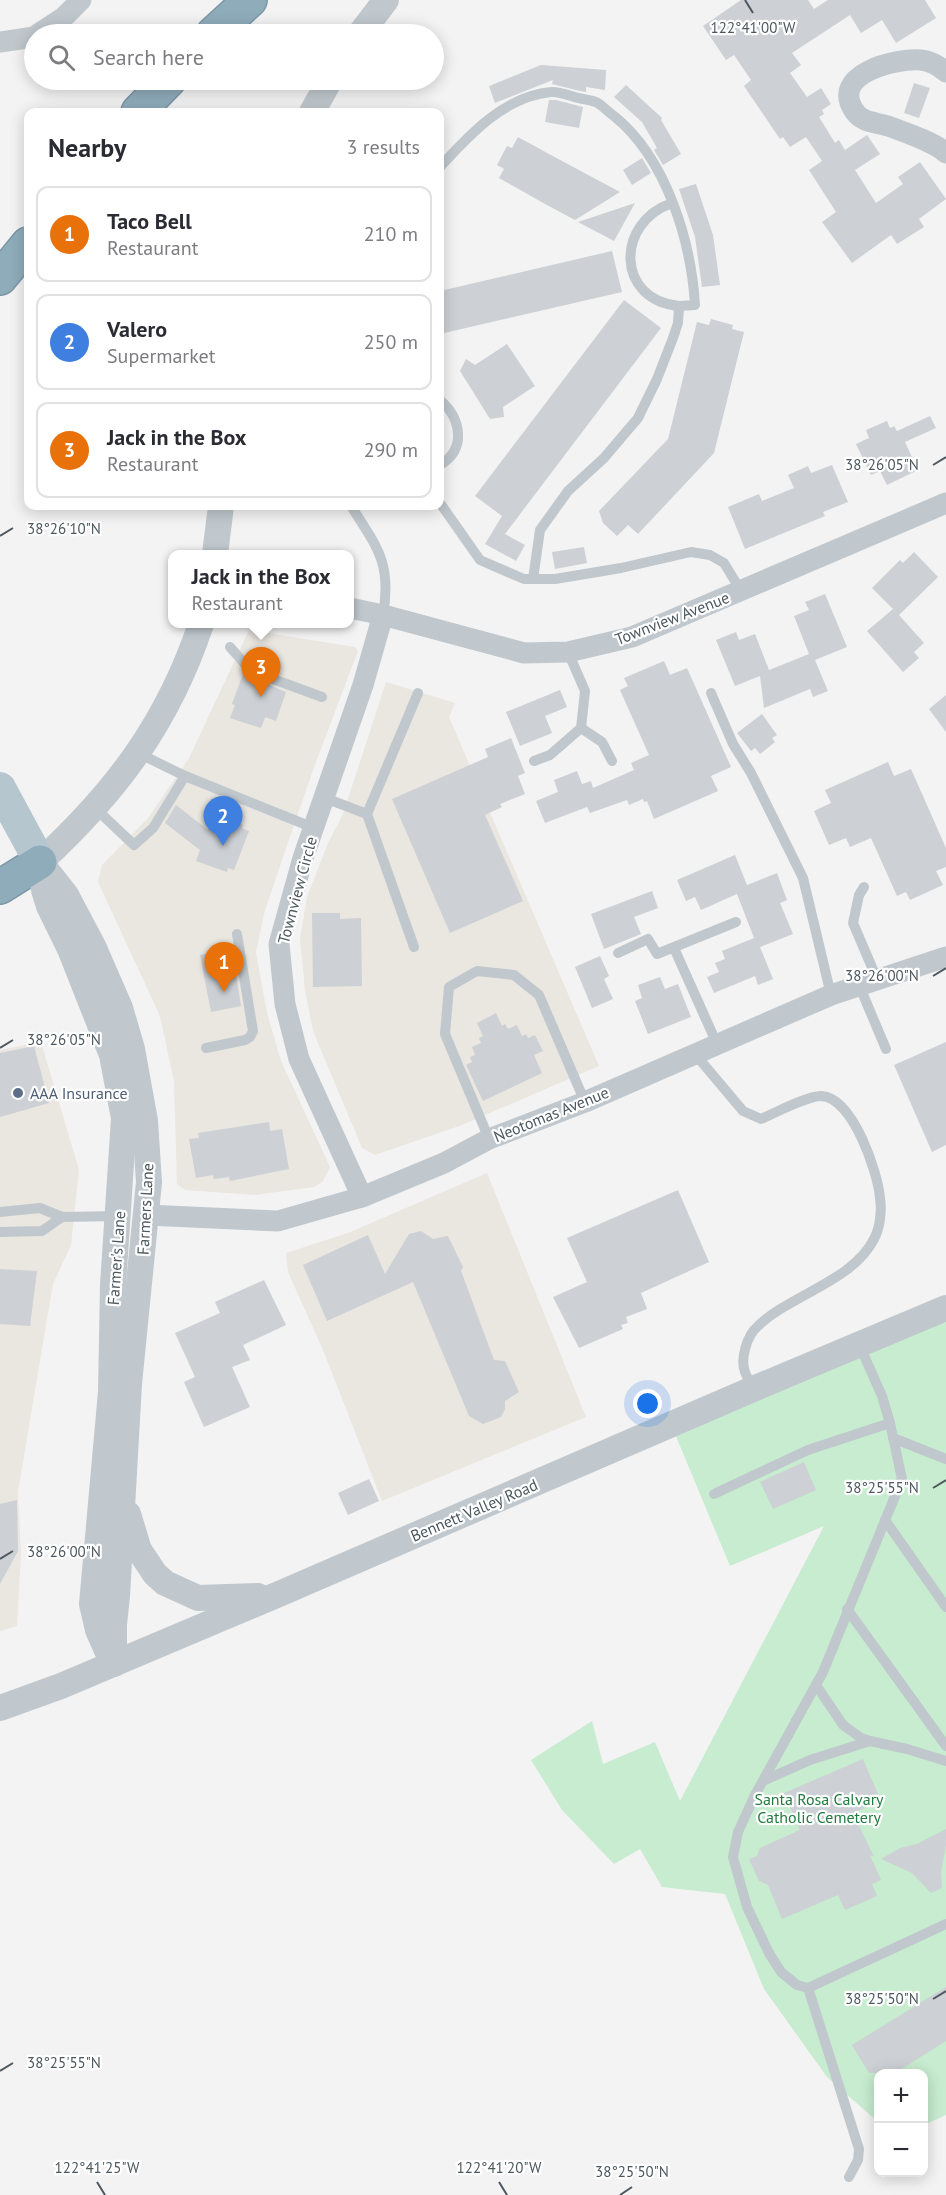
<!DOCTYPE html>
<html lang="en">
<head>
<meta charset="utf-8">
<style>
  body { margin:0; font-family:"PT Sans",sans-serif; background:#f2f2f3; color:#2b2b33 }
  .controls { position:absolute; right:18px; bottom:18px; display:grid; overflow:hidden; border-radius:12px; box-shadow:0 3px 15px #0003 }
  .controls button { width:54px; height:54px; display:grid; place-items:center; padding:0; border:0; border-bottom:2px solid #e1e1e2; background:#fff; color:#2b2b33; font:30px sans-serif }
  .you { position:absolute; left:648px; top:1404px; width:21px; height:21px; margin:-15px; border:4px solid #fff; border-radius:50%; background:#1a73e8; box-shadow:0 0 0 9px #1a73e833 }
  .badge { display:grid; place-items:center; width:39px; height:39px; border-radius:50%; background:#b45309; color:#fff; font-size:20px; font-weight:700 }
  .pin { position:absolute; translate:-50% -50px; filter:drop-shadow(0 2px 3px #0008) }
  .pin::after { content:''; position:absolute; top:32px; width:21px; height:18px; background:inherit; clip-path:polygon(0 0,100% 0,50% 100%) }
  .popup { position:absolute; left:168px; top:550px; width:186px; height:78px; box-sizing:border-box; display:grid; place-content:center; border-radius:12px; background:#fff; filter:drop-shadow(0 2px 4px #0005); font-size:20px; white-space:nowrap; color:#7c7c81 }
  .popup b { font-size:22px; color:#2b2b33 }
  .popup::after { content:''; position:absolute; left:50%; top:100%; margin-left:-12px; border:12px solid transparent; border-top-color:#fff }
  .list { margin:0; padding:0; list-style:none }
  h2 { display:flex; justify-content:space-between; align-items:center; height:78px; margin:0; padding:0 24px; font-size:26px }
  h2 small { font-size:20px; font-weight:400; color:#7c7c81 }
  .list li { display:grid; grid-template-columns:39px 1fr auto; gap:18px; align-items:center; box-sizing:border-box; height:96px; margin:0 12px 12px; padding:0 12px; border:2px solid #e1e1e2; border-radius:12px }
  .list b { display:block; font-size:22px; white-space:nowrap }
  .list p { margin:0; font-size:20px; white-space:nowrap; color:#7c7c81 }
  .list em { font-size:20px; font-style:normal; color:#7c7c81 }
  .icon { flex:none; width:33px; height:33px; fill:none; stroke:currentColor; stroke-width:2; stroke-linecap:round; stroke-linejoin:round }
  .map { position:relative; flex:none; width:946px; height:2195px; overflow:hidden }
  .search { position:absolute; background:#fff; box-shadow:0 3px 15px #0003; left:24px; top:24px; width:420px; height:66px; display:flex; align-items:center; gap:15px; box-sizing:border-box; padding:0 21px; border-radius:33px; color:#7c7c81; font-size:22px }
  .panel { position:absolute; background:#fff; box-shadow:0 3px 15px #0003; left:24px; top:108px; width:420px; height:402px; border-radius:12px }
  .map>svg:first-child { display:block }
</style>
</head>
<body>
<div class="map">
<svg width="946" height="2195" viewBox="0 0 946 2195">
  <rect width="100%" height="100%" fill="#f4f3f3"/>
  <g fill="#eae6e0">
    <polygon points="249,630 355,647 358,651 313,770 265,910 256,952 267,1013 281,1061 330,1167 323,1181 314,1187 255,1195 185,1190 177,1184 174,1081 160,1016 98,882 102,865 149,817 189,758"/>
    <polygon points="386,682 455,703 449,717 599,1066 462,1125 375,1155 362,1148 313,1031 305,990 300,939 307,897 328,843 343,814"/>
    <polygon points="41,1042 79,1170 71,1245 53,1284 18,1492 21,1555 17,1626 0,1631 0,1050"/>
    <polygon points="487,1173 586,1417 382,1501 323,1350 288,1272 286,1253 348,1233"/>
  </g>
  <polygon fill="#c7eccf" points="946,1318 946,2115 924,2125 924,2074 878,2074 878,2122 827,2077 764,1989 725,1894 662,1887 640,1849 614,1864 562,1810 531,1760 592,1721 603,1764 655,1742 680,1801 824,1526 730,1566 675,1434"/>
  <g fill="#cdd0d4">
    <polygon points="741,0 808,0 814,9 828,0 925,0 936,18 896,43 882,20 861,33 850,15 792,53 801,65 790,73 807,97 821,88 831,104 822,110 824,114 819,117 835,143 839,140 845,150 867,135 880,154 855,170 876,203 903,184 898,177 920,162 946,199 919,219 924,227 897,244 891,235 852,263 822,222 836,212 809,170 822,161 806,137 790,147 783,137 780,139 744,86 751,80 734,55 726,60 703,26"/>
    <polygon points="541,65 606,70 605,90 586,87 586,92 580,91 552,84 553,80 495,103 489,86"/>
    <polygon points="914,83 930,88 919,118 904,113"/>
    <polygon points="626,85 662,118 661,120 681,154 663,165 654,150 657,148 642,122 614,97"/>
    <polygon points="549,100 556,100 583,107 579,128 545,122"/>
    <polygon points="518,137 549,154 620,192 575,220 545,204 499,178 504,169 497,165 507,146 512,148"/>
    <polygon points="642,158 651,173 632,185 623,170"/>
    <polygon points="696,184 713,235 720,285 702,287 695,237 679,189"/>
    <polygon points="635,203 614,241 578,222"/>
    <polygon points="612,251 622,292 440,334 440,291"/>
    <polygon points="624,300 661,328 505,534 525,545 516,561 485,544 502,516 475,496"/>
    <polygon points="711,319 733,325 732,329 744,332 714,453 638,534 628,525 617,536 603,523 599,511 668,439 697,322 709,325"/>
    <polygon points="507,344 535,386 503,407 504,417 490,419 460,371 466,359 475,365"/>
    <polygon points="930,416 936,428 905,442 918,470 887,485 880,471 871,475 856,444 869,438 866,430 887,421 890,428 894,426 897,431"/>
    <polygon points="832,465 848,502 823,512 825,516 745,549 728,507 759,494 762,501 794,488 788,475 808,466 811,473"/>
    <polygon points="584,547 587,563 555,569 552,552"/>
    <polygon points="914,552 938,577 899,615 924,643 914,652 919,658 903,672 867,631 893,609 872,588 900,560 903,563"/>
    <polygon points="825,594 847,647 815,660 828,691 813,697 810,689 764,708 760,676 735,686 716,640 736,632 739,640 755,634 769,670 809,654 794,616 809,610 805,602"/>
    <polygon points="664,661 670,675 687,668 731,767 711,776 718,791 654,819 647,801 644,802 643,799 629,805 627,800 590,813 587,807 545,823 536,801 558,792 554,780 577,771 582,784 591,781 593,788 634,770 631,763 649,755 620,690 628,686 624,678"/>
    <polygon points="243,674 286,692 276,721 265,717 261,728 230,718 235,705 232,704"/>
    <polygon points="560,690 567,707 545,716 552,733 520,746 506,712"/>
    <polygon points="946,695 946,732 929,709"/>
    <polygon points="762,714 777,735 772,738 775,742 760,754 755,748 751,751 737,733"/>
    <polygon points="511,738 525,773 518,776 525,794 500,804 502,807 485,815 523,901 450,933 392,799 488,757 485,749"/>
    <polygon points="888,762 894,776 911,769 946,848 946,867 936,871 943,885 910,900 906,892 897,896 871,838 850,847 846,838 829,845 814,811 831,803 825,790"/>
    <polygon points="176,805 208,830 213,815 243,825 242,828 249,831 234,870 228,868 227,872 196,861 200,850 165,823"/>
    <polygon points="735,855 747,885 777,873 787,900 780,903 793,934 760,947 773,979 758,985 755,976 714,993 707,977 719,972 715,963 725,959 722,951 754,938 737,894 701,910 695,897 686,901 677,880"/>
    <polygon points="652,891 658,908 634,917 641,934 604,949 591,914"/>
    <polygon points="312,913 340,913 340,919 361,918 362,986 313,987"/>
    <polygon points="232,949 241,1006 211,1012 200,955"/>
    <polygon points="600,956 609,976 604,979 613,999 592,1008 575,967"/>
    <polygon points="660,977 665,989 678,984 691,1017 648,1034 635,1001 642,998 638,985"/>
    <polygon points="496,1013 502,1026 505,1024 508,1029 517,1025 522,1036 526,1034 528,1038 535,1035 543,1051 534,1055 542,1073 483,1101 466,1065 472,1062 470,1057 475,1055 472,1047 481,1043 479,1038 483,1036 477,1023"/>
    <polygon points="946,1042 946,1145 932,1152 894,1065"/>
    <polygon points="34,1046 49,1103 0,1117 0,1053"/>
    <polygon points="269,1122 270,1131 282,1129 289,1169 230,1181 229,1177 214,1179 213,1175 196,1178 189,1139 199,1138 198,1133"/>
    <polygon points="678,1190 709,1262 641,1293 647,1309 626,1317 628,1323 621,1325 623,1329 579,1348 553,1297 587,1282 567,1238"/>
    <polygon points="421,1231 433,1239 448,1236 463,1267 461,1271 494,1360 505,1361 519,1392 505,1401 505,1409 501,1417 483,1424 469,1416 413,1282 327,1321 303,1265 368,1235 385,1274 409,1234"/>
    <polygon points="0,1269 37,1271 30,1326 0,1324"/>
    <polygon points="264,1280 286,1325 243,1345 250,1360 232,1367 250,1407 204,1427 184,1382 195,1377 175,1333 220,1313 215,1302"/>
    <polygon points="804,1462 816,1490 773,1509 760,1482"/>
    <polygon points="369,1479 379,1501 348,1515 338,1493"/>
    <polygon points="17,1500 18,1551 0,1584 0,1504"/>
    <polygon points="863,1759 881,1801 853,1813 874,1857 870,1855 881,1880 872,1884 877,1896 845,1910 838,1895 782,1919 768,1885 759,1881 749,1859 757,1856 760,1848 800,1830 784,1793"/>
    <polygon points="946,1829 946,1845 941,1872 942,1888 931,1893 912,1873 881,1859 900,1848 917,1844"/>
    <polygon points="946,1987 946,2041 895,2073 869,2073 852,2045"/>
  </g>
  <g fill="none" stroke-linecap="round" stroke-linejoin="round">
    <g stroke="#7b97a7" stroke-width="36">
      <g id="motorway">
        <polyline points="213,34 250,0"/>
        <polyline points="138,112 169,80"/>
        <polyline points="0,278 28,244"/>
        <polyline points="0,887 40,862"/>
      </g>
    </g>
    <g stroke="#c0c8cd" stroke-width="10">
      <path d="M440 167C469 135 505 96 551 92 559 91 570 96 578 98 583 99 590 100 596 102 602 105 608 112 614 116 666 158 691 240 695 305L679 306 678 323 673 338 657 379 638 418 604 458 568 491 540 530 533 579"/>
      <path d="M672 203C615 223 616 300 679 306"/>
      <path d="M440 400C461 418 467 449 440 465"/>
      <polyline points="440,503 480,560 524,579 555,579 621,568 691,552 710,555 724,563 741,591"/>
      <path d="M351 506C377 547 392 563 383 615"/>
      <polyline points="230,647 251,671 322,697"/>
      <polyline points="711,693 733,744 751,773 803,878 831,995"/>
      <polyline points="581,728 602,742 612,761"/>
      <polyline points="138,753 185,776 314,828"/>
      <polyline points="534,761 550,755 581,728 585,691 568,652"/>
      <polyline points="325,798 367,814 418,693"/>
      <polyline points="95,808 134,845 153,828 185,776"/>
      <polyline points="367,814 414,947"/>
      <polyline points="864,887 859,895 853,923 877,979"/>
      <polyline points="674,948 717,1044"/>
      <polyline points="618,953 648,939 657,954 736,922"/>
      <polyline points="859,985 886,1049"/>
      <polyline points="206,1048 245,1040 250,1037 253,1031 237,934"/>
      <path d="M695 1054 743 1111 761 1119C775 1113 807 1096 821 1096 853 1097 878 1173 880 1198 882 1211 880 1228 874 1239 853 1281 790 1295 758 1326 747 1335 740 1359 745 1372 747 1378 751 1383 753 1389"/>
      <polyline points="489,1139 445,1034 449,987 477,971 514,975 539,995 585,1102"/>
      <polyline points="0,1212 40,1208 62,1217 118,1216"/>
      <polyline points="0,1232 42,1231 62,1217"/>
      <polyline points="859,1344 882,1396 890,1423 902,1479 823,1672 755,1795 738,1832 733,1857 747,1907 769,1953 781,1972 797,1985 808,1988 946,1924"/>
      <polyline points="893,1438 946,1459"/>
      <polyline points="714,1494 808,1450 890,1423"/>
      <polyline points="885,1520 946,1607"/>
      <polyline points="847,1609 946,1746"/>
      <polyline points="816,1685 843,1725 861,1738 870,1741 907,1749 946,1761"/>
      <polyline points="763,1781 810,1760 870,1741"/>
      <polyline points="808,1988 859,2149 858,2160 849,2177"/>
    </g>
    <g stroke="#c0c8cd" stroke-width="21">
      <polyline points="38,34 64,17 81,0"/>
      <polyline points="0,42 34,37"/>
      <path d="M946 72C939 66 931 61 921 60 896 58 828 74 855 112 863 123 876 122 888 126 904 132 934 142 946 153"/>
      <polyline points="350,608 383,615 524,653 568,652 632,637 946,503"/>
      <polyline points="362,1197 299,1059 285,1004 279,944 303,858 363,685 383,615"/>
      <polyline points="147,1215 278,1221 362,1197 444,1163 489,1139 585,1102 831,995 946,957"/>
    </g>
    <g stroke="#c0c8cd" stroke-width="26">
      <polyline points="360,34 386,0"/>
      <polyline points="312,112 330,80"/>
      <polyline points="215,554 221,506"/>
      <polyline points="40,862 66,895 93,946 120,1008 132,1049 145,1121 149,1182 129,1384 117,1596 114,1624 114,1664"/>
      <polyline points="40,862 44,890 49,906 70,949 112,1055 124,1118 113,1285 111,1392 92,1604 98,1630 109,1655"/>
      <path d="M40 862C116 792 168 723 201 624"/>
      <polyline points="128,1514 139,1550 155,1574 165,1583 198,1598 258,1596"/>
      <polyline points="0,1708 61,1686 279,1594 753,1389 946,1308"/>
    </g>
    <polyline stroke="#b5c6ce" stroke-width="32" points="0,788 40,862"/>
    <use href="#motorway" stroke="#8facbb" stroke-width="33"/>
  </g>
  <path fill="none" stroke="#4c585e" stroke-width="2" d="M745 0 753 13M933 465 946 457M0 536 13 528M933 976 946 968M0 1048 13 1040M933 1488 946 1480M0 1559 13 1551M933 1999 946 1991M0 2071 13 2063M97 2182 105 2195M499 2182 507 2195M620 2195 632 2187"/>
  <circle fill="#5c6f8a" stroke="#fff" stroke-width="2" cx="18" cy="1093" r="6"/>
  <g text-anchor="middle" dominant-baseline="central" stroke-width="4.5" stroke-linejoin="round" paint-order="stroke">
    <g font-size="16" fill="#4c585e" stroke="#fff">
      <text transform="translate(672 618) rotate(-21)">Townview Avenue</text>
      <text transform="translate(297 890) rotate(-75)">Townview Circle</text>
      <text transform="translate(551 1114) rotate(-22)">Neotomas Avenue</text>
      <text transform="translate(145 1209) rotate(-87)">Farmers Lane</text>
      <text transform="translate(116 1258) rotate(-86)">Farmer's Lane</text>
      <text transform="translate(474 1510) rotate(-23)">Bennett Valley Road</text>
    </g>
    <g font-size="16" fill="#4e5e75" stroke="#fff" text-anchor="start">
      <text x="30" y="1093">AAA Insurance</text>
    </g>
    <g font-size="16" fill="#217b3f" stroke="#fff">
      <text x="819" y="1799">Santa Rosa Calvary<tspan x="819" dy="18">Catholic Cemetery</tspan></text>
    </g>
  </g>
  <g font-size="15" text-anchor="middle" fill="#4c585e" stroke="#fff" stroke-width="4.5" stroke-linejoin="round" paint-order="stroke">
    <text x="753" y="33">122°41'00"W</text>
    <text x="882" y="470">38°26'05"N</text>
    <text x="64" y="534">38°26'10"N</text>
    <text x="882" y="981">38°26'00"N</text>
    <text x="64" y="1045">38°26'05"N</text>
    <text x="882" y="1493">38°25'55"N</text>
    <text x="64" y="1557">38°26'00"N</text>
    <text x="882" y="2004">38°25'50"N</text>
    <text x="64" y="2068">38°25'55"N</text>
    <text x="97" y="2173">122°41'25"W</text>
    <text x="499" y="2173">122°41'20"W</text>
    <text x="632" y="2177">38°25'50"N</text>
  </g>
</svg>
<div class="controls">
<button>+</button>
<button>−</button>
</div>
<div class="you"></div>
<div class="pin badge" style="left:224px;top:992px;background:#e8710a">1</div>
<div class="pin badge" style="left:223px;top:846px;background:#3f7fe0">2</div>
<div class="pin badge" style="left:261px;top:697px;background:#e8710a">3</div>
<div class="popup"><b>Jack in the Box</b>Restaurant</div>
<div class="search"><svg class="icon" aria-label="search" viewBox="0 0 24 24"><circle cx="10" cy="10" r="6"/><path d="M15 15l6 6"/></svg>Search here</div>
<section class="panel">
<h2>Nearby<small>3 results</small></h2>
<ul class="list">
<li><span class="badge" style="background:#e8710a">1</span><div><b>Taco Bell</b><p>Restaurant</p></div><em>210 m</em></li>
<li><span class="badge" style="background:#3f7fe0">2</span><div><b>Valero</b><p>Supermarket</p></div><em>250 m</em></li>
<li><span class="badge" style="background:#e8710a">3</span><div><b>Jack in the Box</b><p>Restaurant</p></div><em>290 m</em></li>
</ul>
</section>
</div>
</body>
</html>
